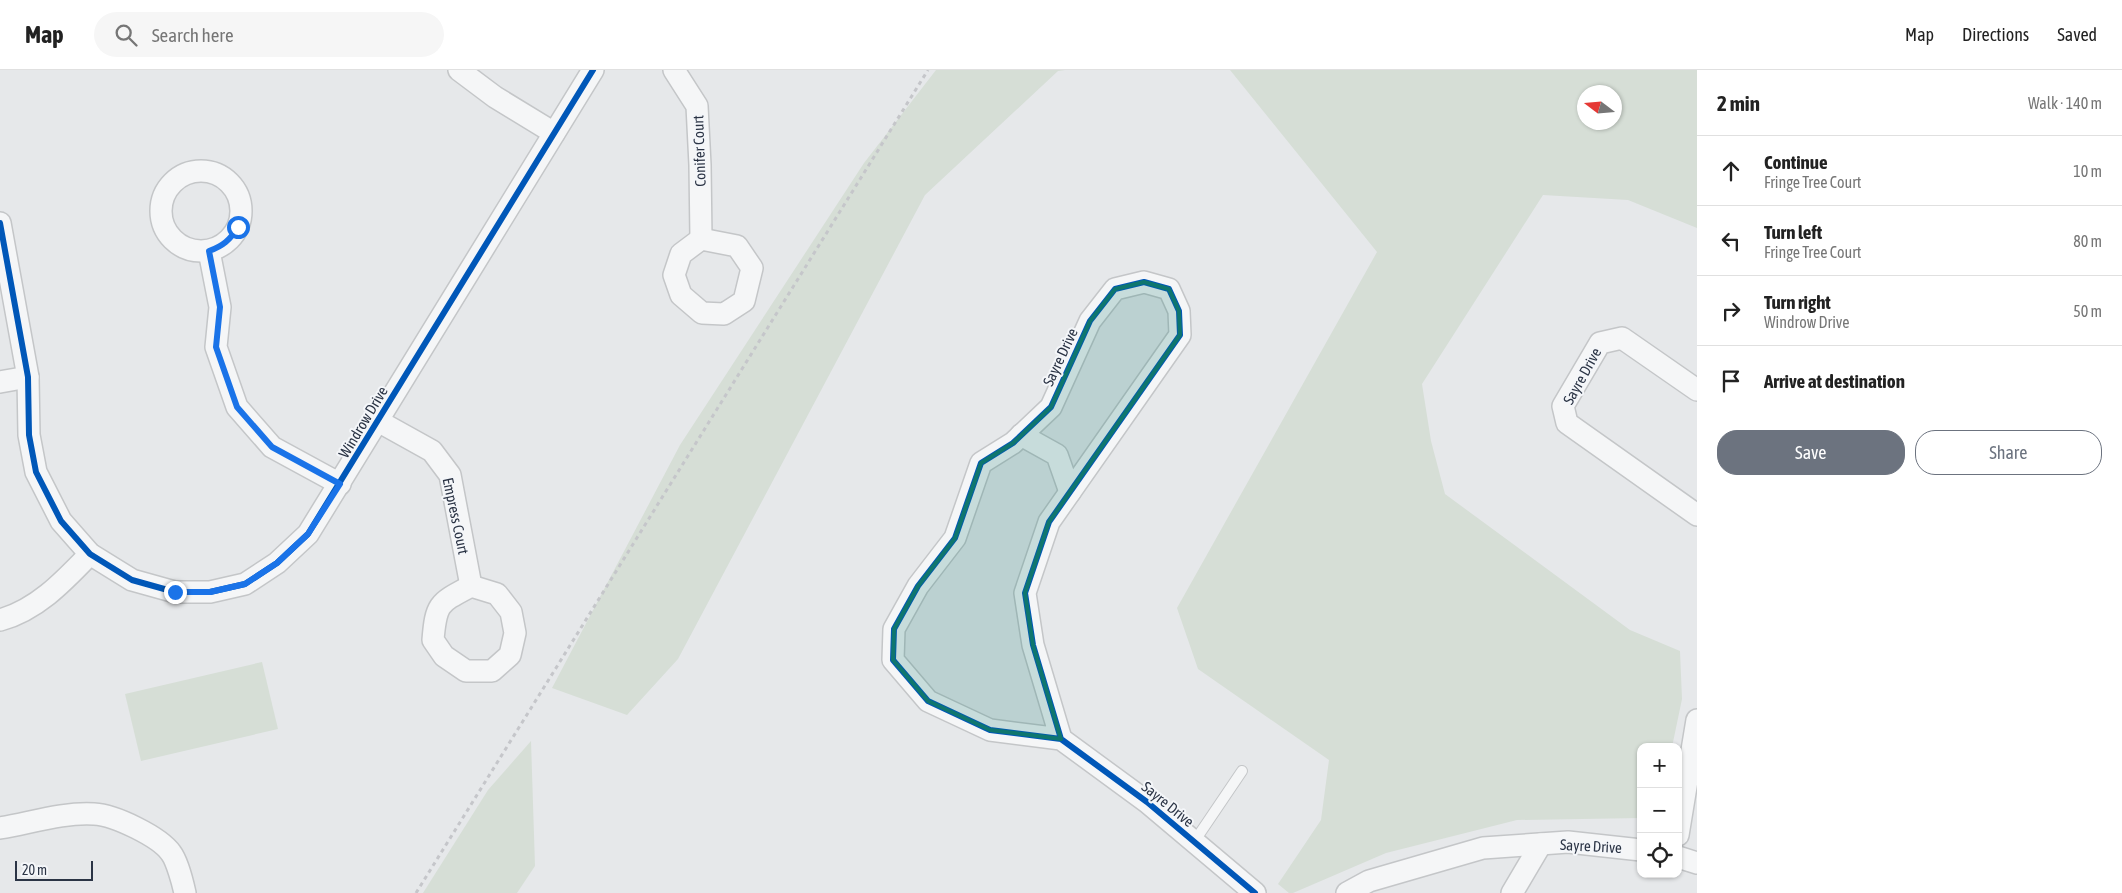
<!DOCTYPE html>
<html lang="en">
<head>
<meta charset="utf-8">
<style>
  body { margin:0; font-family:"Asap Condensed",sans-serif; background:#f6f6f6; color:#222 }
  .controls { position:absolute; right:15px; bottom:15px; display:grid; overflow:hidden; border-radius:10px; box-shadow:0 1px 4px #0004 }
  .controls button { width:45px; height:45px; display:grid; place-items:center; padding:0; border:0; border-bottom:1px solid #e0e0e0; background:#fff; color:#222; font:25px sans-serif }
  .compass { position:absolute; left:1577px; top:15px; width:45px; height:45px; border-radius:50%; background:#fff; box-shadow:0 1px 4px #0004; rotate:286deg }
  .scale { position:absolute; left:15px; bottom:12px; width:78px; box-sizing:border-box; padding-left:5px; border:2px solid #2b3445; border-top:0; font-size:14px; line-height:18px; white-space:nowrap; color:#2b3445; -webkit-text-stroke:4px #f4f6f9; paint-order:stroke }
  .stop { position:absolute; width:15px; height:15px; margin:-11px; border:4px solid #1a73e8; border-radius:50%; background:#fff }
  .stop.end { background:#1a73e8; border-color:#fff; box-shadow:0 1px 5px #0008 }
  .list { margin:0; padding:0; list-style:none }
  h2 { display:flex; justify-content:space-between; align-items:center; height:65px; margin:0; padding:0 20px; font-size:21px }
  h2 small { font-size:16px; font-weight:400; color:#767676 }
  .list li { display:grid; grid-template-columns:32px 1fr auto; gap:15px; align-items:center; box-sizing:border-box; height:70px; padding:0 20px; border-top:1px solid #e0e0e0 }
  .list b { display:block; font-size:19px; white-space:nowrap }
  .list p { margin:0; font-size:16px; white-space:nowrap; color:#767676 }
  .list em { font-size:16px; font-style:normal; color:#767676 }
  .actions { display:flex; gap:10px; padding:15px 20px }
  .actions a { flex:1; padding:11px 0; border:1px solid #6c737f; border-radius:20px; text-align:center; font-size:18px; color:#6c737f }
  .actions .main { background:#6c737f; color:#fff }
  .icon { flex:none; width:28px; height:28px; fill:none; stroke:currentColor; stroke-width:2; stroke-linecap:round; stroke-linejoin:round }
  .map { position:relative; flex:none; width:1697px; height:823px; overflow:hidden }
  header { display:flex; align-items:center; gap:30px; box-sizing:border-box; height:70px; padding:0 25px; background:#fff; border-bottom:1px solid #e0e0e0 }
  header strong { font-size:24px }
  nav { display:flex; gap:28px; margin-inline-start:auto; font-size:18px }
  .search { width:350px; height:45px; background:#f6f6f6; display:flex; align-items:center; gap:12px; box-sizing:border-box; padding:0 18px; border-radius:28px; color:#767676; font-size:19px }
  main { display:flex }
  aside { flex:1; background:#fff }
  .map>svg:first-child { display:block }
</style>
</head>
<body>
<header>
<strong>Map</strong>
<div class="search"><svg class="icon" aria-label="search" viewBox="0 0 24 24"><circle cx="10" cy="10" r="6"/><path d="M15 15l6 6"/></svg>Search here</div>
<nav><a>Map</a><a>Directions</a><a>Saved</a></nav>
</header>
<main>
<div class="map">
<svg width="1697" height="823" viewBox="0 0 1697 823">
  <rect width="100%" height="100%" fill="#e6e8ea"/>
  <g fill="#d6ded6" fill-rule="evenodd">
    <polygon points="936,0 1065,0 1058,1 925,125 678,589 627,645 552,618 680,375 864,93"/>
    <path d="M1230 0H1697V158L1628 130 1543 125 1422 314 1431 371 1445 424 1630 560 1680 581 1682 629 1672 677H1641V748L1517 750 1386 783 1293 823H1289L1278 814 1321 750 1329 690 1198 599 1177 538 1377 182ZM1584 22H1614V52H1584Z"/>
    <polygon points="262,592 278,659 141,691 125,624"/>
    <polygon points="531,671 535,796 517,823 423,823 488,720"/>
  </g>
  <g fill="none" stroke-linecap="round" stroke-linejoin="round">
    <g stroke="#c4c6c8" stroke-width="12">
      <polyline id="lane" points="1194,772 1242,701"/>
    </g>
    <g stroke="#c4c6c8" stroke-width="24">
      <g id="street">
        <polyline points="459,0 495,27 554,63"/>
        <polyline points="674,0 697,36 700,95 701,169"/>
        <circle cx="201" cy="141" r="40"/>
        <polyline points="0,153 28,307 29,365 36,402 61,451 90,484 132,510 175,522 210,522 245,514 277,493 308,464 593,0"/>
        <polygon points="701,169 737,176 752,198 744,231 724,244 702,243 681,225 674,205 681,184"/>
        <polyline points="209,181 220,237 216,277 237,337 272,377 340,414"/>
        <polyline points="0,312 28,307"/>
        <polyline points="1697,320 1622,268 1600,273 1563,336 1567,353 1697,445"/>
        <polyline points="378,351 432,381 450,405 471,516"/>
        <polyline points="1021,365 1057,385 1070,422"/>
        <path d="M471 516 497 524 511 542 515 563 510 585 492 601H466L444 586 433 570C436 533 439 533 471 516Z"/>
        <path d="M0 550C37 540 64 511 90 484"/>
        <polyline points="1061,669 1033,575 1025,523 1049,452 1180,265 1179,241 1169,219 1144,212 1115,219 1090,251 1051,337 1013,373 981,393 955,468 918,516 894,559 893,590 928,631 990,660 1061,669 1147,732 1255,823"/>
        <path d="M0 758C30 753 64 742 94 744 115 745 160 767 171 783 177 791 183 814 185 823"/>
        <polyline points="1678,765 1697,650"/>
        <polyline points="1678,787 1697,793"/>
        <polyline points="1347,823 1369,811 1483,778 1568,772 1641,780"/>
        <polyline points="1512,823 1541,774"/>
      </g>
    </g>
    <polyline stroke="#c5c6ca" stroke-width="3" stroke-dasharray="4 4" stroke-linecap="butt" points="416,823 928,0"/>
    <use href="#lane" stroke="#f5f6f7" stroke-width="10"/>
    <use href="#street" stroke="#f5f6f7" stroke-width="21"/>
    <g stroke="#f4f6f9" stroke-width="9">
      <g id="cycleway">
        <polyline points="0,153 28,307 29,365 36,402 61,451 90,484 132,510 175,522 210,522 245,514 277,493 308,464 593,0"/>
        <polyline points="1061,669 1033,575 1025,523 1049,452 1180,265 1179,241 1169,219 1144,212 1115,219 1090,251 1051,337 1013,373 981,393 955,468 918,516 894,559 893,590 928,631 990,660 1061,669 1147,732 1255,823"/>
      </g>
    </g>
    <use href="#cycleway" stroke="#0057b8" stroke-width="6"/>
  </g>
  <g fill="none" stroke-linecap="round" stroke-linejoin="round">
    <path stroke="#1a73e8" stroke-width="6" d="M175 522H210L245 514 277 493 308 464 340 414 272 377 237 337 216 277 220 237 209 181C223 176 230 170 238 157"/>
  </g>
  <path fill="#0f766e" fill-opacity="0.2" stroke="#0f766e" stroke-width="4" stroke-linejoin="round" d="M1144 212 1169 219 1179 241 1180 265 1049 452 1025 523 1033 575 1061 669 990 660 928 631 893 590 894 559 918 516 955 468 981 393 1013 373 1051 337 1090 251 1115 219Z"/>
  <g text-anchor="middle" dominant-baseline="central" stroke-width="4" stroke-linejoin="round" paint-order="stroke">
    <g font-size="15" fill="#2b3445" stroke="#f4f6f9">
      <text transform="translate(699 81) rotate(-92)">Conifer Court</text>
      <text transform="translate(1060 287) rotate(-65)">Sayre Drive</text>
      <text transform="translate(1582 306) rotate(-61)">Sayre Drive</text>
      <text transform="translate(363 352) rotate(-59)">Windrow Drive</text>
      <text transform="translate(456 446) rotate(78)">Empress Court</text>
      <text transform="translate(1168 734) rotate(39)">Sayre Drive</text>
      <text transform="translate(1591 776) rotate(3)">Sayre Drive</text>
    </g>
  </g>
</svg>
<div class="controls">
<button>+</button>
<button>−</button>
<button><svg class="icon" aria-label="locate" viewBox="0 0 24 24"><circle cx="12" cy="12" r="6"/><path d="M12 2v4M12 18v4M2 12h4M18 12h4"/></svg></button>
</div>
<svg class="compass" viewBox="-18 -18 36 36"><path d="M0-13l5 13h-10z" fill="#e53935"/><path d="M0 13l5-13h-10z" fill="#767676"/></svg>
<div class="scale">20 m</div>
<div class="stop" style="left:238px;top:157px"></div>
<div class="stop end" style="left:175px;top:522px"></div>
</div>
<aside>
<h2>2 min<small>Walk · 140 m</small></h2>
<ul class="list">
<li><svg class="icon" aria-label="ahead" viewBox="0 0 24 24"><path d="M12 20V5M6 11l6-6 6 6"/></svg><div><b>Continue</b><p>Fringe Tree Court</p></div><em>10 m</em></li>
<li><svg class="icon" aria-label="left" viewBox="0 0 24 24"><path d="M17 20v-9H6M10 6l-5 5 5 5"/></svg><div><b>Turn left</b><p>Fringe Tree Court</p></div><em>80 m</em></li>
<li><svg class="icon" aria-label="right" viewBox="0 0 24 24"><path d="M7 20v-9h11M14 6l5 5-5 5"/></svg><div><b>Turn right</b><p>Windrow Drive</p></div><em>50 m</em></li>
<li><svg class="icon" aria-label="arrive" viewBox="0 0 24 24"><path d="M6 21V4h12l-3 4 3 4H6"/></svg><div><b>Arrive at destination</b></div></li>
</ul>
<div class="actions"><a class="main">Save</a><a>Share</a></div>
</aside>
</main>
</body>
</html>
